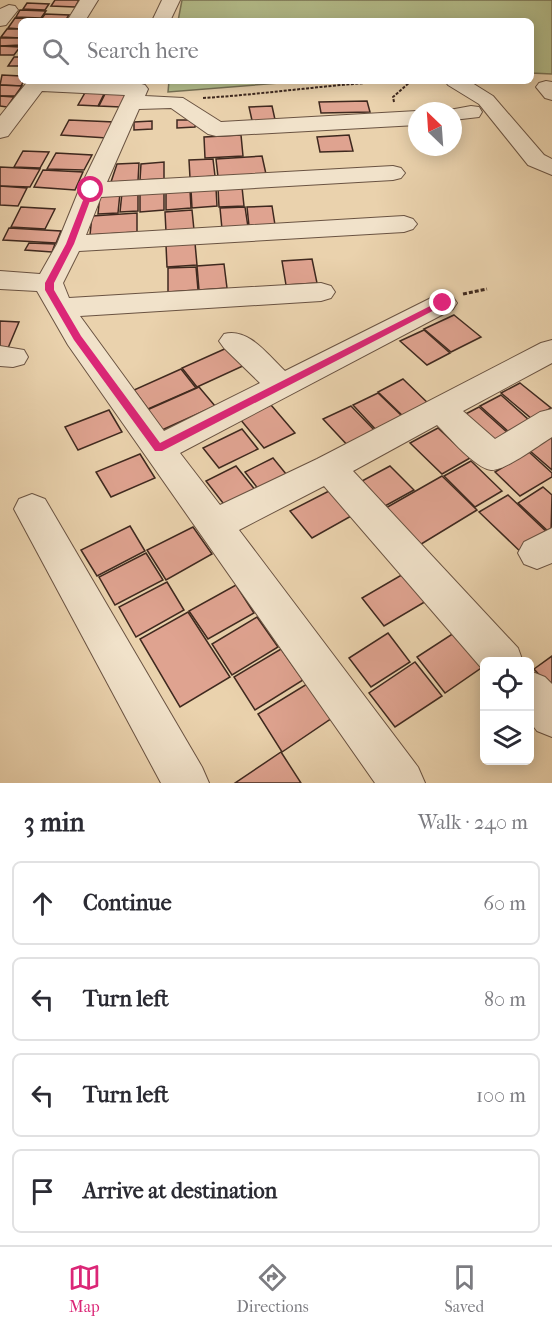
<!DOCTYPE html>
<html lang="en">
<head>
<meta charset="utf-8">
<style>
  body { margin:0; font-family:"IM FELL French Canon",serif; background:#f7f7f7; color:#2b2b33 }
  .controls { position:absolute; right:18px; bottom:18px; display:grid; overflow:hidden; border-radius:9px; box-shadow:0 3px 15px #0003 }
  .controls button { width:54px; height:54px; display:grid; place-items:center; padding:0; border:0; border-bottom:2px solid #e1e1e2; background:#fff; color:#2b2b33; font:30px sans-serif }
  .compass { position:absolute; left:408px; top:102px; width:54px; height:54px; border-radius:50%; background:#fff; box-shadow:0 3px 15px #0003; rotate:335deg }
  .stop { position:absolute; width:18px; height:18px; margin:-14px; border:4px solid #db2777; border-radius:50%; background:#fff }
  .stop.end { background:#db2777; border-color:#fff; box-shadow:0 2px 6px #0008 }
  .list { margin:0; padding:0; list-style:none }
  h2 { display:flex; justify-content:space-between; align-items:center; height:78px; margin:0; padding:0 24px; font-size:26px }
  h2 small { font-size:20px; font-weight:400; color:#7c7c81 }
  .list li { display:grid; grid-template-columns:39px 1fr auto; gap:18px; align-items:center; box-sizing:border-box; height:84px; margin:0 12px 12px; padding:0 12px; border:2px solid #e1e1e2; border-radius:9px }
  .list b { display:block; font-size:22px; white-space:nowrap }
  .list em { font-size:20px; font-style:normal; color:#7c7c81 }
  .icon { flex:none; width:33px; height:33px; fill:none; stroke:currentColor; stroke-width:2; stroke-linecap:round; stroke-linejoin:round }
  .map { position:relative; flex:none; width:552px; height:783px; overflow:hidden }
  .search { position:absolute; background:#fff; box-shadow:0 3px 15px #0003; left:18px; right:18px; top:18px; height:66px; display:flex; align-items:center; gap:15px; box-sizing:border-box; padding:0 21px; border-radius:9px; color:#7c7c81; font-size:22px }
  .sheet { height:462px; background:#fff }
  nav { display:flex; justify-content:space-around; align-items:center; box-sizing:border-box; height:84px; border-top:2px solid #e1e1e2; background:#fff; font-size:16px; color:#7c7c81 }
  nav a { display:grid; justify-items:center; gap:3px }
  nav .on { color:#db2777 }
  .map>svg:first-child { display:block }
</style>
</head>
<body>
<div class="map">
<svg width="552" height="783" viewBox="0 0 552 783">
  <rect width="100%" height="100%" fill="#ead2ad"/>
  <filter id="stains"><feTurbulence type="fractalNoise" baseFrequency=".00333" numOctaves="4"/><feColorMatrix values="0 0 0 0 .2 0 0 0 0 .09 0 0 0 0 .02 0 0 0 .5 -.17"/></filter>
  <radialGradient id="worn" r=".72"><stop offset=".6" stop-color="#630" stop-opacity="0"/><stop offset="1" stop-color="#630" stop-opacity=".3"/></radialGradient>
  <g fill="#b4bd8b" stroke="#7a7355" stroke-width="1.5">
    <polygon points="182,0 552,0 552,74 531,73 531,21 178,21"/>
    <polygon points="169,81 305,81 168,92"/>
  </g>
  <g fill="#dfa390" stroke="#3f291f" stroke-width="1.5">
    <polygon points="55,0 79,0 75,7 51,6"/>
    <polygon points="27,3 49,4 45,10 23,9"/>
    <polygon points="20,10 46,11 41,18 16,17"/>
    <polygon points="45,14 69,15 65,21 40,21"/>
    <polygon points="15,18 41,19 21,21 21,29 8,28"/>
    <polygon points="7,29 21,29 21,38 1,37"/>
    <polygon points="0,38 21,38 21,45 0,46"/>
    <polygon points="0,46 20,47 14,55 0,55"/>
    <polygon points="14,57 21,57 21,66 8,66"/>
    <polygon points="2,75 21,76 21,81 24,81 21,86 0,85"/>
    <polygon points="0,85 22,86 15,96 0,96"/>
    <polygon points="86,91 105,92 98,106 78,105"/>
    <polygon points="106,92 127,93 121,107 99,106"/>
    <polygon points="0,96 14,97 7,107 0,106"/>
    <polygon points="367,101 370,112 321,113 319,102"/>
    <polygon points="272,106 276,124 253,125 249,107"/>
    <polygon points="69,120 114,122 107,138 61,135"/>
    <polygon points="177,120 196,120 195,127 177,128"/>
    <polygon points="152,121 152,129 134,130 134,122"/>
    <polygon points="241,135 243,156 205,158 204,137"/>
    <polygon points="349,135 353,151 320,152 317,137"/>
    <polygon points="23,151 49,152 40,168 14,167"/>
    <polygon points="56,153 92,155 84,170 47,169"/>
    <polygon points="262,156 266,174 218,177 216,159"/>
    <polygon points="213,159 215,176 190,178 189,160"/>
    <polygon points="164,162 164,179 140,180 141,164"/>
    <polygon points="139,163 138,181 111,182 117,164"/>
    <polygon points="0,167 40,169 30,187 0,186"/>
    <polygon points="43,170 83,172 75,190 34,187"/>
    <polygon points="0,186 27,188 18,206 0,205"/>
    <polygon points="242,187 244,206 219,207 218,188"/>
    <polygon points="216,188 217,206 192,208 191,190"/>
    <polygon points="190,190 191,208 166,210 166,191"/>
    <polygon points="164,191 164,210 140,212 140,192"/>
    <polygon points="138,192 138,211 120,212 122,193"/>
    <polygon points="120,193 118,213 98,214 100,194"/>
    <polygon points="272,206 275,225 249,226 247,207"/>
    <polygon points="21,207 55,209 45,229 11,227"/>
    <polygon points="245,207 248,227 222,229 220,208"/>
    <polygon points="192,210 194,230 166,232 165,212"/>
    <polygon points="137,213 137,232 90,235 92,216"/>
    <polygon points="9,228 61,231 56,243 3,240"/>
    <polygon points="29,243 55,244 52,252 25,250"/>
    <polygon points="195,243 197,265 167,267 166,245"/>
    <polygon points="312,259 317,283 286,285 282,261"/>
    <polygon points="224,264 227,288 199,290 197,266"/>
    <polygon points="196,267 198,290 168,292 168,268"/>
    <polygon points="454,315 481,337 451,352 424,329"/>
    <polygon points="0,321 19,322 8,348 0,348"/>
    <polygon points="424,330 450,353 427,365 400,341"/>
    <polygon points="229,347 245,365 197,387 182,368"/>
    <polygon points="181,369 196,388 148,409 134,390"/>
    <polygon points="403,379 431,406 406,419 378,392"/>
    <polygon points="520,383 551,408 532,419 501,393"/>
    <polygon points="199,387 215,406 162,430 147,410"/>
    <polygon points="378,393 404,418 378,432 353,405"/>
    <polygon points="501,395 530,421 510,433 480,406"/>
    <polygon points="271,405 295,433 264,448 240,419"/>
    <polygon points="351,406 379,435 351,449 323,419"/>
    <polygon points="479,407 509,434 488,445 458,418"/>
    <polygon points="109,410 122,432 78,450 65,427"/>
    <polygon points="438,428 470,458 442,474 410,443"/>
    <polygon points="242,429 258,449 219,468 203,448"/>
    <polygon points="552,437 552,470 529,450"/>
    <polygon points="529,452 552,473 552,477 520,496 495,472"/>
    <polygon points="140,454 155,478 111,497 96,472"/>
    <polygon points="273,458 291,480 263,495 245,472"/>
    <polygon points="471,461 502,491 475,507 444,476"/>
    <polygon points="236,466 260,496 230,512 206,481"/>
    <polygon points="390,466 414,490 385,506 362,481"/>
    <polygon points="442,476 477,510 418,546 384,509"/>
    <polygon points="543,487 552,495 551,534 518,503"/>
    <polygon points="331,490 353,515 312,538 290,511"/>
    <polygon points="508,495 552,537 524,555 479,512"/>
    <polygon points="130,526 145,551 97,576 81,550"/>
    <polygon points="193,527 212,554 166,580 147,550"/>
    <polygon points="146,553 163,580 115,605 99,577"/>
    <polygon points="405,573 428,600 384,626 362,598"/>
    <polygon points="167,582 184,610 136,637 119,607"/>
    <polygon points="236,585 254,613 208,639 189,611"/>
    <polygon points="188,612 230,677 180,707 140,639"/>
    <polygon points="257,617 278,647 232,675 212,644"/>
    <polygon points="457,631 484,666 445,693 417,657"/>
    <polygon points="388,633 410,662 371,687 349,658"/>
    <polygon points="281,649 303,680 255,710 234,677"/>
    <polygon points="552,656 552,689 534,669"/>
    <polygon points="415,662 442,696 395,727 369,693"/>
    <polygon points="307,684 332,718 282,752 258,714"/>
    <polygon points="281,752 301,783 235,783"/>
  </g>
  <g fill="none" stroke-linecap="round" stroke-linejoin="round">
    <g stroke="#6a5342" stroke-width="2">
      <g id="minor">
        <polygon points="80,0 98,0 85,21 67,21"/>
        <polygon points="162,0 180,0 170,21 152,21"/>
        <polygon points="9,5 15,6 18,10 6,25 0,26 0,9"/>
        <path d="M28 81 138 83 145 85 148 89 145 96 183 98 221 122 417 111V125L216 136 208 134 171 108 139 109 107 182 393 166 401 168 405 173 401 178 393 180 101 197 86 235 404 216 413 219 417 224 413 229 404 232 79 251 63 283 69 298 321 283 331 286 335 292 331 298 321 301 80 316 164 431 260 383 224 348 219 341 224 334C248 327 268 355 285 371L433 297 443 294 453 297 457 303 453 309 180 453 220 505 317 459 541 343 552 340V363L463 411 495 439 540 412 552 409V437C539 445 505 471 491 470 475 468 449 437 437 425L353 471 518 648 523 662H484V671L324 486 239 530 418 767 425 783H375L68 345 37 291 0 289V271L40 274 57 244 79 190 125 95 42 91 8 136 0 138V116Z"/>
        <polygon points="445,81 469,81 493,96 544,155 552,159 552,175 528,165 479,104 448,85"/>
        <polygon points="546,81 552,82 552,100 545,98 536,87 539,83"/>
        <polygon points="471,106 479,107 482,112 479,117 453,120 453,111 444,111"/>
        <polygon points="0,346 24,350 28,357 24,364 13,367 0,366"/>
        <polygon points="32,494 45,499 202,767 209,783 161,783 14,509 19,499"/>
        <polygon points="552,528 552,563 537,569 524,564 518,553 524,542"/>
        <polygon points="530,671 545,677 552,684 552,737 537,731 530,722"/>
      </g>
    </g>
    <g stroke="#3f291f" stroke-width="2" stroke-dasharray="3 1.5" stroke-linecap="butt">
      <path d="M203 98C268 94 332 84 397 81"/>
      <polyline points="394,102 393,97 411,81"/>
    </g>
    <polyline stroke="#3f291f" stroke-width="3" stroke-dasharray="4 2" stroke-linecap="butt" points="463,294 487,289"/>
    <use href="#minor" fill="#f1e2ca" fill-rule="evenodd"/>
  </g>
  <polygon fill="#db2777" points="91,188 94,190 74,244 54,283 54,290 81,336 160,443 440,301 448,303 162,451 155,451 74,340 45,290 45,283 66,244 87,190"/>
  <rect width="100%" height="100%" filter="url(#stains)"/>
  <rect width="100%" height="100%" fill="url(#worn)"/>
</svg>
<div class="controls">
<button><svg class="icon" aria-label="locate" viewBox="0 0 24 24"><circle cx="12" cy="12" r="6"/><path d="M12 2v4M12 18v4M2 12h4M18 12h4"/></svg></button>
<button><svg class="icon" aria-label="layers" viewBox="0 0 24 24"><path d="M12 4l9 5-9 5-9-5zM3 14l9 5 9-5"/></svg></button>
</div>
<svg class="compass" viewBox="-18 -18 36 36"><path d="M0-13l5 13h-10z" fill="#e53935"/><path d="M0 13l5-13h-10z" fill="#7c7c81"/></svg>
<div class="stop" style="left:91px;top:190px"></div>
<div class="stop end" style="left:443px;top:303px"></div>
<div class="search"><svg class="icon" aria-label="search" viewBox="0 0 24 24"><circle cx="10" cy="10" r="6"/><path d="M15 15l6 6"/></svg>Search here</div>
</div>
<section class="sheet">
<h2>3 min<small>Walk · 240 m</small></h2>
<ul class="list">
<li><svg class="icon" aria-label="ahead" viewBox="0 0 24 24"><path d="M12 20V5M6 11l6-6 6 6"/></svg><div><b>Continue</b></div><em>60 m</em></li>
<li><svg class="icon" aria-label="left" viewBox="0 0 24 24"><path d="M17 20v-9H6M10 6l-5 5 5 5"/></svg><div><b>Turn left</b></div><em>80 m</em></li>
<li><svg class="icon" aria-label="left" viewBox="0 0 24 24"><path d="M17 20v-9H6M10 6l-5 5 5 5"/></svg><div><b>Turn left</b></div><em>100 m</em></li>
<li><svg class="icon" aria-label="arrive" viewBox="0 0 24 24"><path d="M6 21V4h12l-3 4 3 4H6"/></svg><div><b>Arrive at destination</b></div></li>
</ul>
</section>
<nav>
<a class="on"><svg class="icon" aria-label="map" viewBox="0 0 24 24"><path d="M3 6l6-2 6 2 6-2v14l-6 2-6-2-6 2zM9 4v14M15 6v14"/></svg>Map</a>
<a><svg class="icon" aria-label="directions" viewBox="0 0 24 24"><path d="M12 3l9 9-9 9-9-9zM9 14v-3h6M13 9l2 2-2 2"/></svg>Directions</a>
<a><svg class="icon" aria-label="saved" viewBox="0 0 24 24"><path d="M7 4h10v16l-5-4-5 4z"/></svg>Saved</a>
</nav>
</body>
</html>
